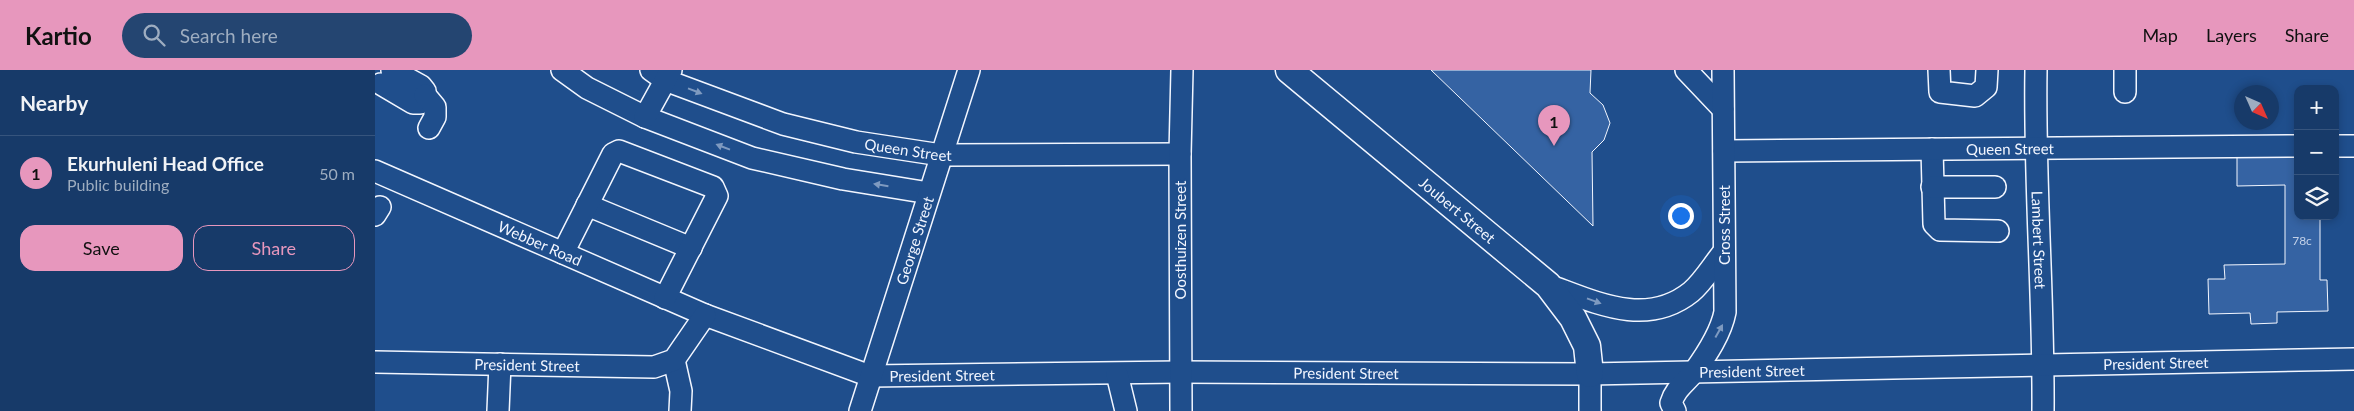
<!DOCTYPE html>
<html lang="en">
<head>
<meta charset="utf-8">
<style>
  body { margin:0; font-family:Lato,sans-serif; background:#244571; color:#f1f3f6 }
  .controls { position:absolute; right:15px; top:15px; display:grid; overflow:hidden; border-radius:10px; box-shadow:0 2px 8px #0003 }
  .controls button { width:45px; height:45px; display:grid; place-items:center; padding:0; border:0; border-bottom:1px solid #36547d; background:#173a69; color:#f1f3f6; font:25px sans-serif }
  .compass { position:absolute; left:1859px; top:15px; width:45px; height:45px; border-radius:50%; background:#173a69; box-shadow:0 2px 8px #0003; rotate:135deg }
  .you { position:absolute; left:1305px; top:145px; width:18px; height:18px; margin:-12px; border:4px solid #fff; border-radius:50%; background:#1a73e8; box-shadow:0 0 0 8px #1a73e833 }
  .badge { display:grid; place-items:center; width:32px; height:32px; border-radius:50%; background:#e797bd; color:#111; font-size:16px; font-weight:700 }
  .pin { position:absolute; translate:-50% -41px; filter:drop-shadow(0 1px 2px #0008) }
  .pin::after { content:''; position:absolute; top:26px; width:18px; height:15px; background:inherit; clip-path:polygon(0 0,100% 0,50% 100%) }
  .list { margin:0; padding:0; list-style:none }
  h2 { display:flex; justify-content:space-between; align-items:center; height:65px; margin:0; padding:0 20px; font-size:21px }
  h2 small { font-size:16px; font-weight:400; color:#9eadc0 }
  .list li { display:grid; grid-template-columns:32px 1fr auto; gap:15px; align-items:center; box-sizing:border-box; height:75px; padding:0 20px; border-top:1px solid #36547d }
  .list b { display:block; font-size:19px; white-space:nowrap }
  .list p { margin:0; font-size:16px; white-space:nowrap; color:#9eadc0 }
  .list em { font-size:16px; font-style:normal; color:#9eadc0 }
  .actions { display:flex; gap:10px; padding:15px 20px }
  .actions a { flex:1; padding:11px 0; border:1px solid #e797bd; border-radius:15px; text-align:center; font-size:18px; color:#e797bd }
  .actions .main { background:#e797bd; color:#111 }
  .icon { flex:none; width:28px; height:28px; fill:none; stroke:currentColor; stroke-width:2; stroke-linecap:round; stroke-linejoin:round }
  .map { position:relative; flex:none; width:1979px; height:341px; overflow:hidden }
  header { display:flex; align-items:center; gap:30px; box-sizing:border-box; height:70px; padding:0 25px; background:#e797bd; color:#111 }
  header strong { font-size:24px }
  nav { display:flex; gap:28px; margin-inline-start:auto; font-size:18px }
  .search { width:350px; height:45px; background:#244571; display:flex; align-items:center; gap:12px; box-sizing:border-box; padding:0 18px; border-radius:28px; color:#9eadc0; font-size:19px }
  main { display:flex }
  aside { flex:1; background:#173a69 }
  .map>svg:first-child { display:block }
</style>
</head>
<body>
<header>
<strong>Kartio</strong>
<div class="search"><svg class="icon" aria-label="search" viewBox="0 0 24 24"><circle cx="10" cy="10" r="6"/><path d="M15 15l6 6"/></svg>Search here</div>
<nav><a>Map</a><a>Layers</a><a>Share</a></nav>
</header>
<main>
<aside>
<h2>Nearby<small></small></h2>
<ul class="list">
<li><span class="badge">1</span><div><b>Ekurhuleni Head Office</b><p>Public building</p></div><em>50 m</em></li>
</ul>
<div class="actions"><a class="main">Save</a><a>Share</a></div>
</aside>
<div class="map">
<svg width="1979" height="341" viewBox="0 0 1979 341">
  <rect width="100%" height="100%" fill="#1f4e8c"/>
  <g fill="#3563a3" stroke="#f2f6ff">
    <polygon points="1056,0 1216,0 1215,23 1228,35 1235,53 1229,70 1217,82 1218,156"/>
    <polygon points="1862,83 1923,83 1923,146 1945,146 1945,210 1952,210 1953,241 1902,242 1902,253 1876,254 1875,243 1834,244 1833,209 1850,209 1849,195 1910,194 1910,115 1862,116"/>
  </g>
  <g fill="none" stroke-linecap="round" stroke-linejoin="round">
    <g stroke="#f2f6ff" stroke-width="24">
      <g id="minor">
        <polyline points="187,0 212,18 270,47 377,88 468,109 554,123"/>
        <path id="s1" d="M276 0 290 10 408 54 481 72 566 85 805 84"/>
        <polyline points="1311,0 1348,39"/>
        <polyline points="1564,0 1565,22 1600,26 1611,17 1612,0"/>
        <path id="s2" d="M1661 0C1659 114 1669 227 1668 341"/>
        <polyline points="1750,0 1750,22"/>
        <polyline points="6,14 38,33 45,33 48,30 50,21 46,16 17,0"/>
        <polyline points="50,25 60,37 60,47 54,58"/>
        <polyline points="270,47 296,0"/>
        <polyline points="1960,76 1979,76"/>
        <polyline points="1557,79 1559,154 1565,160 1623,161"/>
        <path id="s3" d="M1349 81 1923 76"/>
        <path id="s4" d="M0 101 330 245 495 306 805 302 1215 304 1979 289"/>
        <polyline points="1557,117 1620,117"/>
        <polyline points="212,135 316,178"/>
        <polyline points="0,145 5,137"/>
        <polyline points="188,183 238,84 244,81 338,117 342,126 290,228"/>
        <path d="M1173 215C1220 232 1271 258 1316 222 1328 212 1338 195 1348 183"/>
        <polyline points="299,290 306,321 305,341"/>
        <path id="s5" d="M0 292 279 297 299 290 330 245"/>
        <polyline points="742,304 751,341"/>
        <polyline points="1215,304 1215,341"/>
        <polyline points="123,341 125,294"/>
        <path id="s6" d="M485 341 594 0"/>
        <polyline points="806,341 805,84 807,0"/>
        <path d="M1300 341 1296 333C1300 319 1310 313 1319 302 1332 284 1346 263 1350 242L1348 0"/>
      </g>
    </g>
    <g stroke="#f2f6ff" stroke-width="29">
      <g id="major">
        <path id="s7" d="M914 0 1173 215 1198 248 1212 276 1215 304"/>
      </g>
    </g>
    <use href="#minor" stroke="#1f4e8c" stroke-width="21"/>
    <use href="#major" stroke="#1f4e8c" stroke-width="26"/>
  </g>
  <defs><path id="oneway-solid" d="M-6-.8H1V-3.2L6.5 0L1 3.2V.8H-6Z" transform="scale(1.25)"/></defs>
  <g fill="#7e9ac0">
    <use href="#oneway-solid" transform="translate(320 21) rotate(21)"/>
    <use href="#oneway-solid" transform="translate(348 77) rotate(-159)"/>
    <use href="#oneway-solid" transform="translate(506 115) rotate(-171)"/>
    <use href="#oneway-solid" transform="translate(1219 231) rotate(20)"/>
    <use href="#oneway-solid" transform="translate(1344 261) rotate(-61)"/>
  </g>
  <g text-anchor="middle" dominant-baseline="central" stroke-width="4" stroke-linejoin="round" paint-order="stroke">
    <g font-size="12" fill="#c3d1e8">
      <text x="1927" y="170">78c</text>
    </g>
    <g font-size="15" fill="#f2f6ff" stroke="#1f4e8c">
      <text stroke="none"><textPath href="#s3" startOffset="286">Queen Street</textPath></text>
      <text stroke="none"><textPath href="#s1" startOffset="271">Queen Street</textPath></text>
      <text stroke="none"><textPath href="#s7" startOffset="219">Joubert Street</textPath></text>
      <text transform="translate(1349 155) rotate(-90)">Cross Street</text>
      <text stroke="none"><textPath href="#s6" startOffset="179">George Street</textPath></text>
      <text transform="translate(805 170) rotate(-90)">Oosthuizen Street</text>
      <text stroke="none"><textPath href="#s2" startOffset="170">Lambert Street</textPath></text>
      <text stroke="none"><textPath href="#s4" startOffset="180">Webber Road</textPath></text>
      <text stroke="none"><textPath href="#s4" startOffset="1822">President Street</textPath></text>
      <text stroke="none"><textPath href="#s5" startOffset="152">President Street</textPath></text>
      <text stroke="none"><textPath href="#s4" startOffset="1418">President Street</textPath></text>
      <text stroke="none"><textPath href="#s4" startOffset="1012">President Street</textPath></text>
      <text stroke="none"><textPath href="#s4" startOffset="608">President Street</textPath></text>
    </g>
  </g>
</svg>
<div class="controls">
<button>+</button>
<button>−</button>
<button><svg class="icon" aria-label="layers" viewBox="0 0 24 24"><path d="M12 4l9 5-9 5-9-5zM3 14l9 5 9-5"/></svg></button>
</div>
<svg class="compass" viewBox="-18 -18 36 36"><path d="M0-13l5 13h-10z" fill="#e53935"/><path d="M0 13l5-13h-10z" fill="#9eadc0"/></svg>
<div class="you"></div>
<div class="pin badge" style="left:1179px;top:76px">1</div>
</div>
</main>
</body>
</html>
